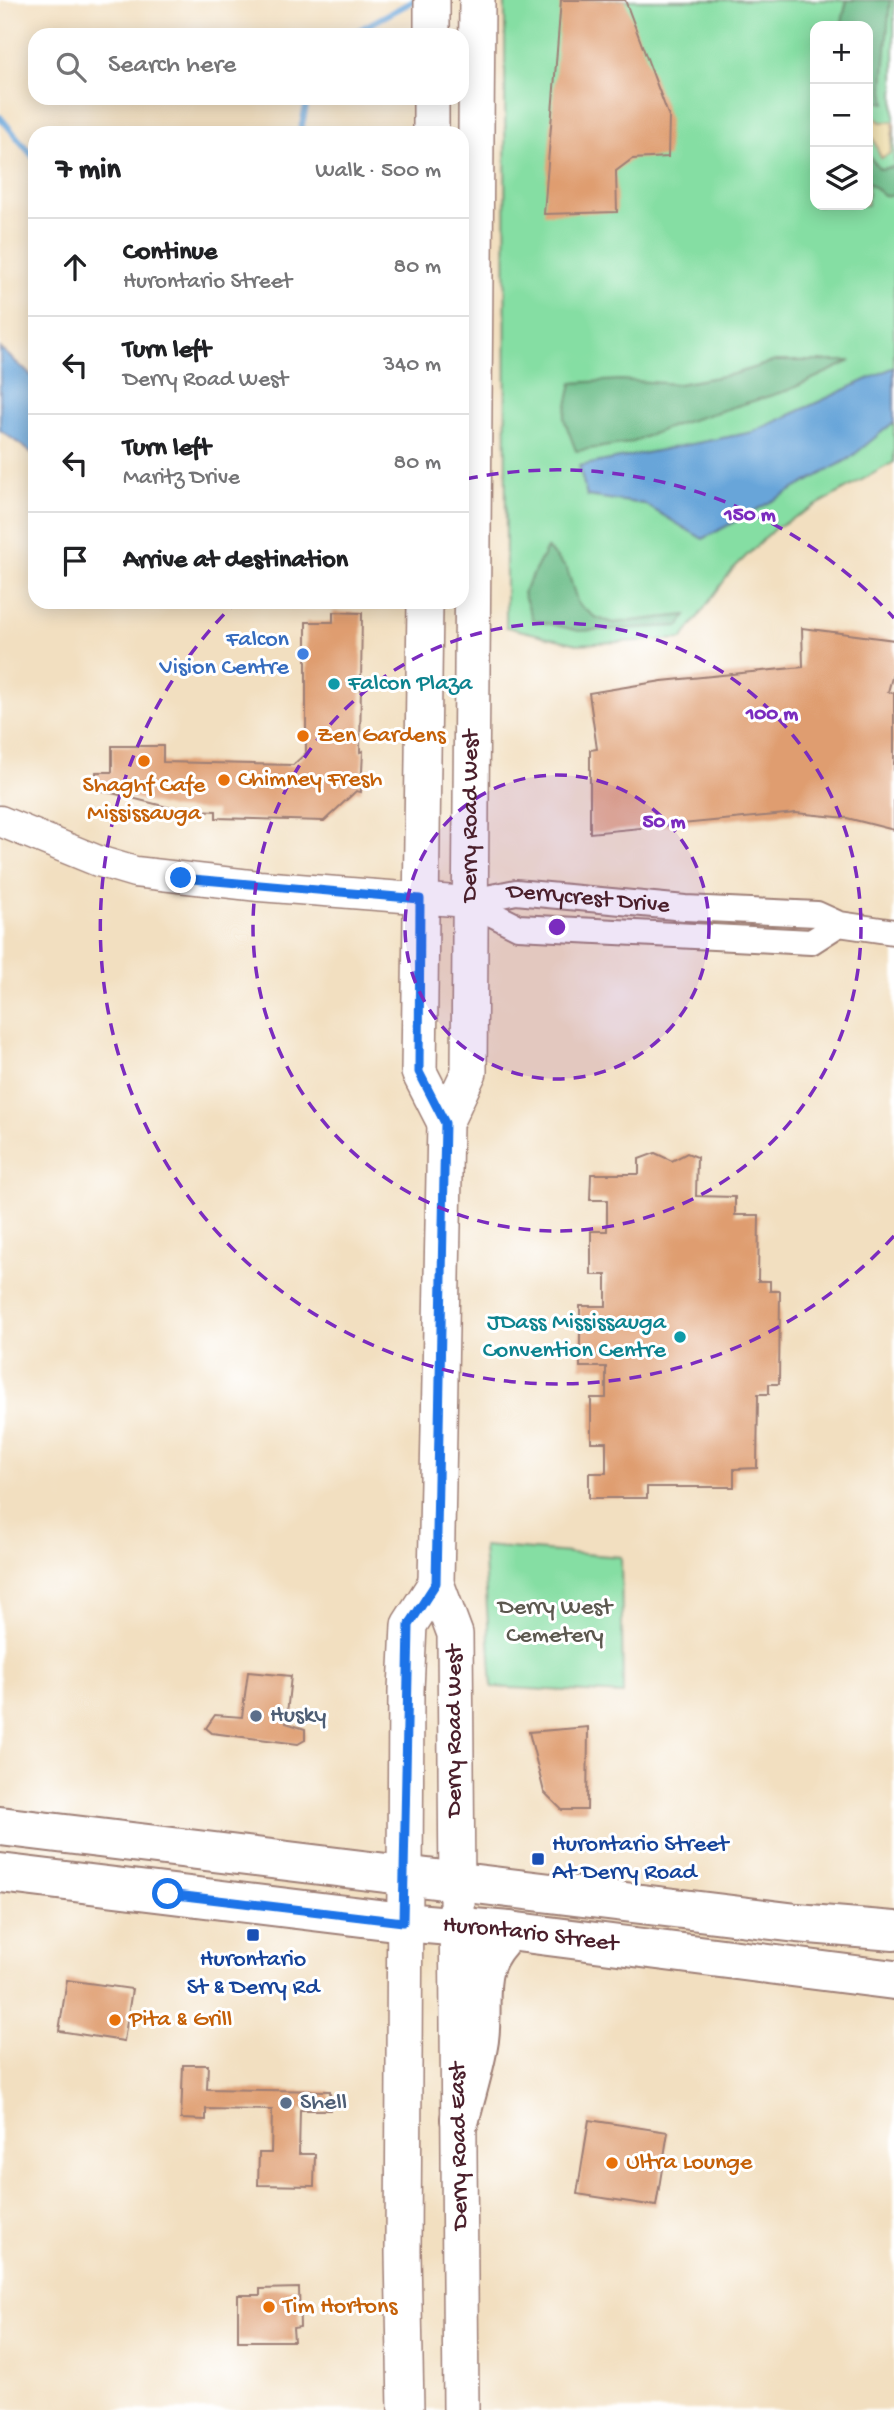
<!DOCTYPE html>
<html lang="en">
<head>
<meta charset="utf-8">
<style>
  body { margin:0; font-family:"Gochi Hand",sans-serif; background:#f6f6f6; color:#202124 }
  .controls { position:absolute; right:21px; top:21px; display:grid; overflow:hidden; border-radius:14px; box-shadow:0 4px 18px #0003 }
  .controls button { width:63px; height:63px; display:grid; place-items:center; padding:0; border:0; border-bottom:2px solid #e0e0e0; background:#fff; color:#202124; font:35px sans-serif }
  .stop { position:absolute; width:21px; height:21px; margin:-16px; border:5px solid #1a73e8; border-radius:50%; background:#fff }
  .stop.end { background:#1a73e8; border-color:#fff; box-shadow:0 2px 7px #0008 }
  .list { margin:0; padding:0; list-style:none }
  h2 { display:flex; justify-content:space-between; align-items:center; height:91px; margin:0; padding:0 28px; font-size:30px }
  h2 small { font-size:23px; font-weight:400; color:#757577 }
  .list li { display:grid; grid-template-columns:46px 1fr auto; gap:21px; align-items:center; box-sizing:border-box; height:98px; padding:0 28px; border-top:2px solid #e0e0e0 }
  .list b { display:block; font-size:26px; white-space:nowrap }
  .list p { margin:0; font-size:23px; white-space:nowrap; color:#757577 }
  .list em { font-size:23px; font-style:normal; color:#757577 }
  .icon { flex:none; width:38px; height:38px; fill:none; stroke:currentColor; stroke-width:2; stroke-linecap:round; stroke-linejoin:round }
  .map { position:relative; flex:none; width:894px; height:2410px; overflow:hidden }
  .search { position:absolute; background:#fff; box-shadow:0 4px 18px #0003; left:28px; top:28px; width:441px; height:77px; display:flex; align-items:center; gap:18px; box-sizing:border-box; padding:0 24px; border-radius:21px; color:#757577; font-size:26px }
  .panel { position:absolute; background:#fff; box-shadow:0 4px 18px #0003; left:28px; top:126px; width:441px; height:483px; border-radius:21px }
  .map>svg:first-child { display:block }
</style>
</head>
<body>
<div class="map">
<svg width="894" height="2410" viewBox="0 0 894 2410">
  <rect width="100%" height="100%" fill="#fff"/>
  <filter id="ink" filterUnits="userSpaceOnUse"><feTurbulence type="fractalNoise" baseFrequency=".0143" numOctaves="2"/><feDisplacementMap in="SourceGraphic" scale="14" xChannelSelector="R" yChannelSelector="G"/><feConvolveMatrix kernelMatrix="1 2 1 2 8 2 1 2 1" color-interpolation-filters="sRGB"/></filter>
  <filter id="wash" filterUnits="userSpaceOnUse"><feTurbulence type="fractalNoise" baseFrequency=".00686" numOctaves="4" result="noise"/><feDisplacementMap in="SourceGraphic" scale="28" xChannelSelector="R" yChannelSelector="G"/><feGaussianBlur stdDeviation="1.57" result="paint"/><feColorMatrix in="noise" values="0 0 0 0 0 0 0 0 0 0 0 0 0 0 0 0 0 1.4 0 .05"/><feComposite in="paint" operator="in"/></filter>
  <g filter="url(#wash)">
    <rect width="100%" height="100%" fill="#f2dfc0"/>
    <g fill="#85dea3" stroke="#687e67" stroke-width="2" fill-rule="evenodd">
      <path d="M505 0H894V462L774 529 732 570 682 639 577 644 506 627ZM815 26H868V205H815Z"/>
      <polygon points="483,1546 621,1557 623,1694 492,1687"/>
    </g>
    <g fill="#6cbd89" stroke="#5b6e5a" stroke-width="2">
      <polygon points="847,0 890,0 883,85 886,103 868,100 868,26 841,26"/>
      <polygon points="868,155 880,169 894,167 894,196 883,195 868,182"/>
      <polygon points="775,361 851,361 789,390 678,424 629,443 576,451 564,419 572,383 620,380 678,384 734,374"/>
      <polygon points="547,548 567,569 578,604 595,617 613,623 686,615 680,626 579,631 533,620 523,593"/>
    </g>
    <polygon fill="#eeda9e" stroke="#9c7c64" stroke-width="2" points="868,110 880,122 894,122 890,153 881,158 873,138 868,137"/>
    <g fill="#68a5d9" stroke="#596282" stroke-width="2">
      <polygon points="0,348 35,379 35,455 0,430"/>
      <polygon points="894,367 894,422 849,459 703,539 644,504 587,496 579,466 753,432"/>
    </g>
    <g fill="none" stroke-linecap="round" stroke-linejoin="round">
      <g stroke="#68a5d9" stroke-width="6">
        <polyline points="350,35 415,0"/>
        <polyline points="0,117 35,159"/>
        <polyline points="300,133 308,98"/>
      </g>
    </g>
    <g id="blocks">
      <g fill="#df9d70">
        <polygon points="561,0 625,0 669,117 668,157 632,159 616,171 617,212 544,214"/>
        <polygon points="333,612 362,613 360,752 363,751 361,792 356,791 324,821 216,818 216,811 175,809 96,789 96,772 112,772 112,746 163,746 163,762 293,765 306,753 306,622 333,622"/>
        <polygon points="802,628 894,640 894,670 888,692 894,693 894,830 847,818 796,813 590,833 590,750 597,749 589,693 662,681 803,667"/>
        <polygon points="655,1153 672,1161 687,1153 697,1157 696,1196 735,1197 735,1215 759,1215 758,1281 770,1281 770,1291 780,1291 779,1384 769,1384 769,1394 758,1394 757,1468 734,1469 734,1487 647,1487 647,1498 589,1498 589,1473 606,1473 606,1442 591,1442 591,1398 606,1398 606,1367 580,1367 580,1306 606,1306 606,1275 591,1275 591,1231 607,1231 607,1200 590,1200 591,1174 639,1174 639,1159"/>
        <polygon points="248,1672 291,1676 286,1723 305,1729 305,1740 298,1744 212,1733 206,1728 215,1715 242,1717"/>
        <polygon points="588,1727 587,1810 562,1810 544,1792 529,1732"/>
        <polygon points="67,1980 132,1989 124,2041 59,2031"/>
        <polygon points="183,2065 208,2065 207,2089 330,2091 330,2110 300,2110 299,2154 315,2154 314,2186 258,2185 259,2153 271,2153 272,2110 206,2109 206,2120 181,2119"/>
        <polygon points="589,2120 668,2132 656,2206 577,2194"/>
        <polygon points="299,2288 300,2327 293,2328 294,2341 238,2341 238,2295 260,2295 260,2289"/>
      </g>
    </g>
  </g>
  <g filter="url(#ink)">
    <use href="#blocks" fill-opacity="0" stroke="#9e7f76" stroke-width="2"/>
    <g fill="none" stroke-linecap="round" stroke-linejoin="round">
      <g stroke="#9e7f76" stroke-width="28">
        <g id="minor">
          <path id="s1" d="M468 902 516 892 685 908 817 914 839 924 894 932"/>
          <polyline points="468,902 518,927 811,942 839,924"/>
        </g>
      </g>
      <g stroke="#9e7f76" stroke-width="33">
        <polyline id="tertiary" points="0,821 98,861 135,872 259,886 468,902"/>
      </g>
      <g stroke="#9e7f76" stroke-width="38">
        <g id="secondary">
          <polyline points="432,35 432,0"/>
          <polyline points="431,133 431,98"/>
          <polyline points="425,602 419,1072 445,1123"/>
          <polyline points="406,2410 403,2253 406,1690 409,1625 436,1583"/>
          <path id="s2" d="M461 2410 455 1634 436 1583 445 1123 469 1072 477 0"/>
        </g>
      </g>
      <g stroke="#9e7f76" stroke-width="42">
        <g id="primary">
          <polyline points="0,1826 797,1923 894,1931"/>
          <path id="s3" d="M0 1873 403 1922 509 1931 894 1980"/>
          <path d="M460 2119C466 2093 475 2067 479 2040 485 1993 469 1968 509 1931"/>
        </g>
      </g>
      <use href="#minor" stroke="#fff" stroke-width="24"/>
      <use href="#tertiary" stroke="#fff" stroke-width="30"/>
      <use href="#secondary" stroke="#fff" stroke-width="35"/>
      <use href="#primary" stroke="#fff" stroke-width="38"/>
    </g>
  </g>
  <g fill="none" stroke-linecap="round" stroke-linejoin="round" filter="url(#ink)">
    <polyline stroke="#1a73e8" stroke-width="9" points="168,1894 403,1922 409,1625 436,1583 445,1123 419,1072 420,899 181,878"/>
  </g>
  <circle cx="557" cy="927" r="152" fill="#7b2cbf" fill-opacity=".12"/>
  <g fill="none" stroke="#7b2cbf" stroke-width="3.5" stroke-dasharray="12 9">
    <circle cx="557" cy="927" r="152"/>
    <circle cx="557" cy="927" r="304"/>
    <path d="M894 1236A457 457 0 1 1 234 604M466 479A457 457 0 0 1 894 618"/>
  </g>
  <circle fill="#3f7fe0" stroke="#fff" stroke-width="2.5" cx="303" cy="654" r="7"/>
  <g fill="#0f9aa8" stroke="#fff" stroke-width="2.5">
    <circle cx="334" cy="684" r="7"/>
    <circle cx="680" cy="1337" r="7"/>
  </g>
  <g fill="#e8710a" stroke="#fff" stroke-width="2.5">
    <circle cx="303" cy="736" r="7"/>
    <circle cx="144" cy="761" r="7"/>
    <circle cx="224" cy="780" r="7"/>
    <circle cx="115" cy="2020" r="7"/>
    <circle cx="612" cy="2163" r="7"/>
    <circle cx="269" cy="2307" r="7"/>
  </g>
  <g fill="#5c6f8a" stroke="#fff" stroke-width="2.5">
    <circle cx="256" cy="1716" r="7"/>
    <circle cx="286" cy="2103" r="7"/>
  </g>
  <g fill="#1a4fb4" stroke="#fff" stroke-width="2.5">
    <rect x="531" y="1852" width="14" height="14" rx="3.5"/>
    <rect x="246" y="1928" width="14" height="14" rx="3.5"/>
  </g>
  <g text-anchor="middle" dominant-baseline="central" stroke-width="6" stroke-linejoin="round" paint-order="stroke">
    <g font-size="24" fill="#366cbe" stroke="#fff" text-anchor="end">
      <text x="289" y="640">Falcon<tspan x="289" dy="28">Vision Centre</tspan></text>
    </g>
    <g font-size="24" fill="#0d838f" stroke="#fff" text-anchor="start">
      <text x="348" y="684">Falcon Plaza</text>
      <text x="666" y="1323" text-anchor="end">JDass Mississauga<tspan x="666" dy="28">Convention Centre</tspan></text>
    </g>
    <g font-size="24" fill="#c56008" stroke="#fff" text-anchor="start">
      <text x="317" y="736">Zen Gardens</text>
      <text x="238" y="780">Chimney Fresh</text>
      <text x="144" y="786" text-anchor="middle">Shaghf Cafe<tspan x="144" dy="28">Mississauga</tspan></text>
      <text x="129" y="2020">Pita &amp; Grill</text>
      <text x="626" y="2163">Ultra Lounge</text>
      <text x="283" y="2307">Tim Hortons</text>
    </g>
    <g font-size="24" fill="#4a1f2b" stroke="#fff">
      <text stroke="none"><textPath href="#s2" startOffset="1603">Derry Road West</textPath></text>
      <text stroke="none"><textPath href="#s1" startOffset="122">Derrycrest Drive</textPath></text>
      <text transform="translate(455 1731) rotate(-90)">Derry Road West</text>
      <text stroke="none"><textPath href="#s3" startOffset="534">Hurontario Street</textPath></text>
      <text transform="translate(460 2146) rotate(-91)">Derry Road East</text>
    </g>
    <g font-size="24" fill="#5c584f" stroke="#fff">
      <text x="555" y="1608">Derry West<tspan x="555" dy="28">Cemetery</tspan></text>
    </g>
    <g font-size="24" fill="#4e5e75" stroke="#fff" text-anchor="start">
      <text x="270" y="1716">Husky</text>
      <text x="300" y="2103">Shell</text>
    </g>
    <g font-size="24" fill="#164399" stroke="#fff" text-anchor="start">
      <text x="552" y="1845">Hurontario Street<tspan x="552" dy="28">At Derry Road</tspan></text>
      <text x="253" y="1960" text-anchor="middle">Hurontario<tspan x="253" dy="28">St &amp; Derry Rd</tspan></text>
    </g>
  </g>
  <circle cx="557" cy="927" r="10" fill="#7b2cbf" stroke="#fff" stroke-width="3.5"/>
  <g font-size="21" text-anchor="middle" font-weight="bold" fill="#7b2cbf" stroke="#fff" stroke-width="6" stroke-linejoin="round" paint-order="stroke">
    <text x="750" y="520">150 m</text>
    <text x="772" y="719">100 m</text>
    <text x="664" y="827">50 m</text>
  </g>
</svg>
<div class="controls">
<button>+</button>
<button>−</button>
<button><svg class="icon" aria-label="layers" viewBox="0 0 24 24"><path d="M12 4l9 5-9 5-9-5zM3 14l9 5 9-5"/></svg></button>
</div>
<div class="stop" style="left:168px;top:1894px"></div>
<div class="stop end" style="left:181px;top:878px"></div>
<div class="search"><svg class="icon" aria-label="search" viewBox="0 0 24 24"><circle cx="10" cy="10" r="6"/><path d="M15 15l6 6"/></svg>Search here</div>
<section class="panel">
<h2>7 min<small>Walk · 500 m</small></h2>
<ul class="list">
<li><svg class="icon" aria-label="ahead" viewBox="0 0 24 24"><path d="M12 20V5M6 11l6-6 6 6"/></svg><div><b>Continue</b><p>Hurontario Street</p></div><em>80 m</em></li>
<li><svg class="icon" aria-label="left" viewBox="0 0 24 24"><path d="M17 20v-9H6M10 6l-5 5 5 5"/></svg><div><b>Turn left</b><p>Derry Road West</p></div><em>340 m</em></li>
<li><svg class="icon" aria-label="left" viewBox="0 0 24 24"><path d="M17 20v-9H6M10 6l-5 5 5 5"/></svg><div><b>Turn left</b><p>Maritz Drive</p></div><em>80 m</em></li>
<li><svg class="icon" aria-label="arrive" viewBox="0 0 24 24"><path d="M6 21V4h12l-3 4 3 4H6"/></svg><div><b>Arrive at destination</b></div></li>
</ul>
</section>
</div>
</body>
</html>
